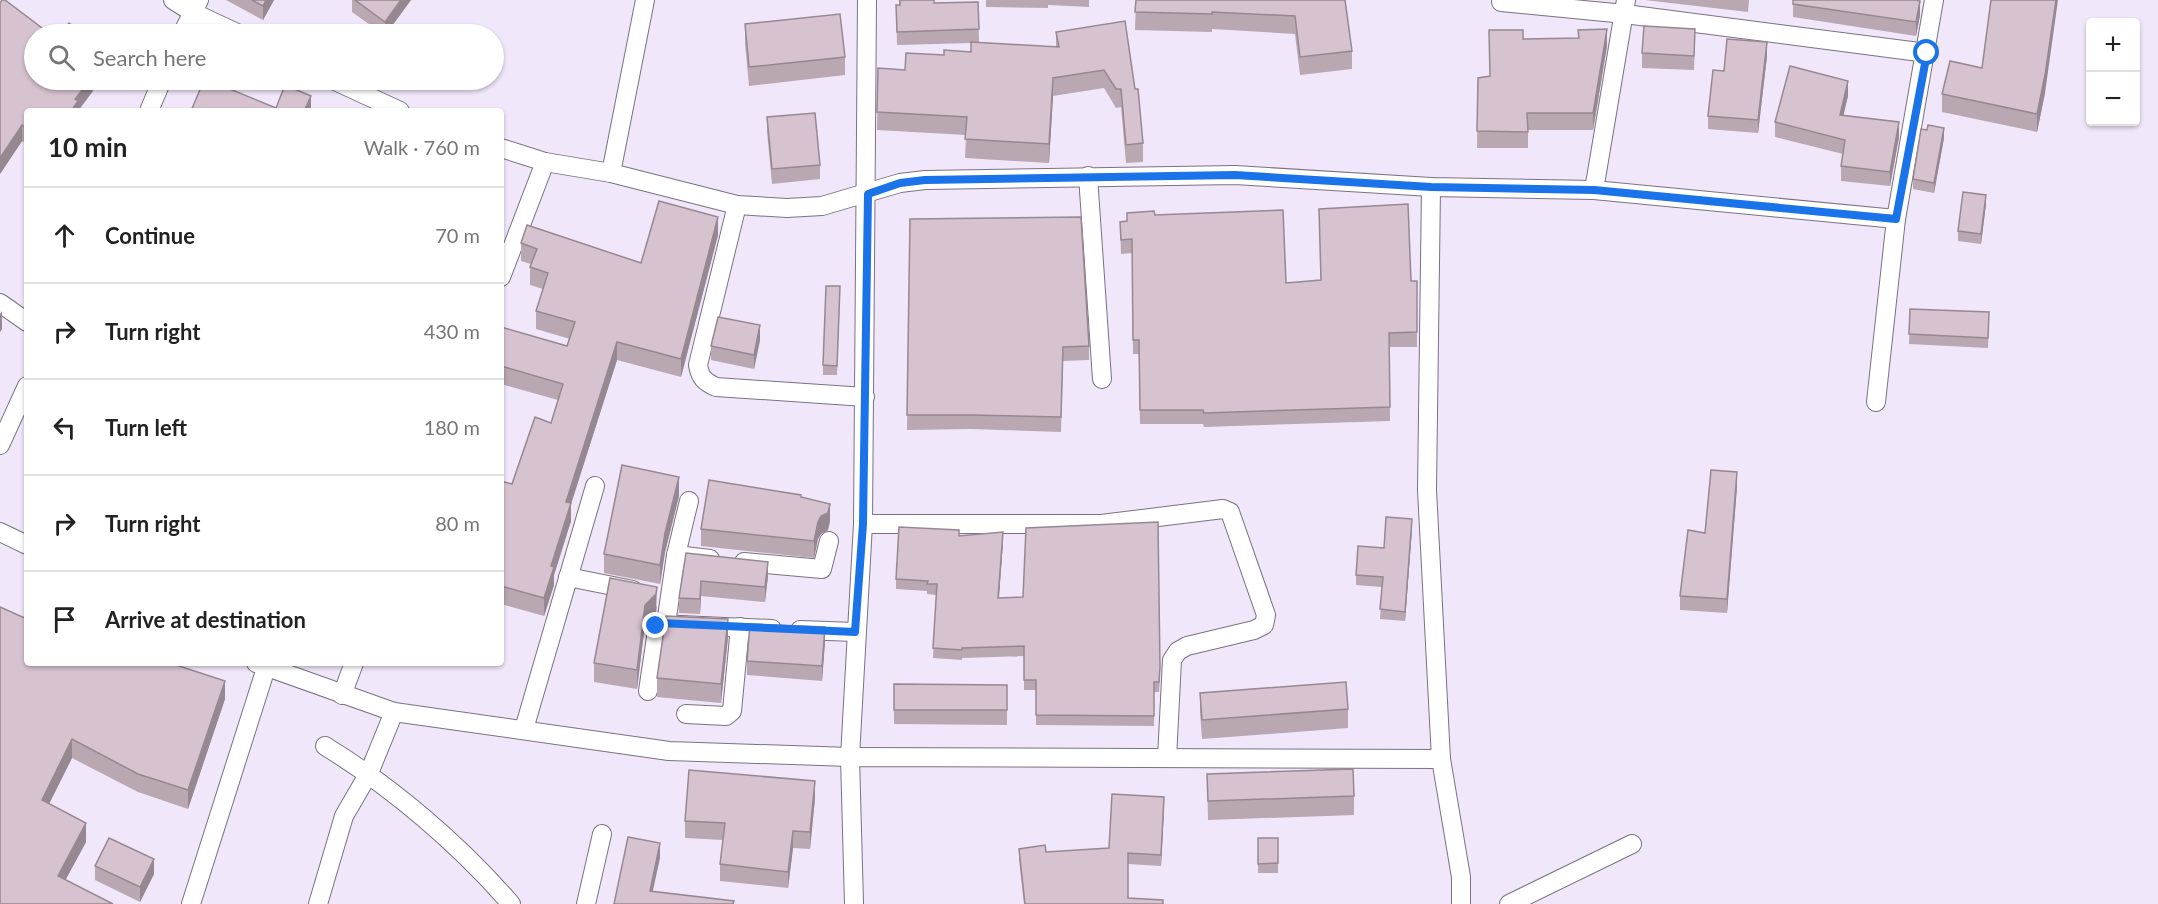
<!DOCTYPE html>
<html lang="en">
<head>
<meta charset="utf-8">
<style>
  body { margin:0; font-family:Lato,sans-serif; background:#f6f6f6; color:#222 }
  .controls { position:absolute; right:18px; top:18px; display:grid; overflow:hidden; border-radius:6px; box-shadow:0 2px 4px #0004 }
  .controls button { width:54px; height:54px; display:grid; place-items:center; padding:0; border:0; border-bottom:2px solid #e0e0e0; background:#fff; color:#222; font:30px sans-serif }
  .stop { position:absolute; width:18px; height:18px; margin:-14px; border:4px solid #1a73e8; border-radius:50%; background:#fff }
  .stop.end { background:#1a73e8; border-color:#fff; box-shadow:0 2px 6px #0008 }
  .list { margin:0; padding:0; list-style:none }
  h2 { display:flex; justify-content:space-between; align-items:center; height:78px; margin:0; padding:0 24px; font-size:26px }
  h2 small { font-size:20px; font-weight:400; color:#767676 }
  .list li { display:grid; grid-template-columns:39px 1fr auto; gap:18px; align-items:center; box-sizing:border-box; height:96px; padding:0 24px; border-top:2px solid #e0e0e0 }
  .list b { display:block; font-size:22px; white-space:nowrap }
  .list em { font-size:20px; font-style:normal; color:#767676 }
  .icon { flex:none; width:33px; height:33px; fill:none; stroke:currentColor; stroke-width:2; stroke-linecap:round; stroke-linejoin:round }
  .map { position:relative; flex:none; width:2158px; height:904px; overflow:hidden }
  .search { position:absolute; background:#fff; box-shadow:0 2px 4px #0004; left:24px; top:24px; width:480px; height:66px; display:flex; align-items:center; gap:15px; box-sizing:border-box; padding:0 21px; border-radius:33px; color:#767676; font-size:22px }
  .panel { position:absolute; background:#fff; box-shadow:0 2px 4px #0004; left:24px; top:108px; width:480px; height:558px; border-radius:6px }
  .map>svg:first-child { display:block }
</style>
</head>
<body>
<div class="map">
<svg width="2158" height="904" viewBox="0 0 2158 904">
  <rect width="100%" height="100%" fill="#f1e7fa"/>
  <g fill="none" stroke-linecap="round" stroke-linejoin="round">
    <g stroke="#7b7182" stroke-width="20">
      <g id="minor">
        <polyline points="173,0 192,12 239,34"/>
        <polyline points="1501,2 1625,14 1927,53"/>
        <polyline points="182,34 199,0"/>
        <polyline points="333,80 400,111"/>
        <polyline points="149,111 162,80"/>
        <polyline points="501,148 545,162 611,173 737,205 787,208 822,206 900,183 925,180 1235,175 1431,187 1594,190 1896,219"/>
        <polyline points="611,173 645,0"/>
        <polyline points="1088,176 1102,379"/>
        <polyline points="1431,187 1427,490 1441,759 1461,877 1461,904"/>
        <polyline points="1594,190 1626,0"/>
        <path d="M737 205 698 365C700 378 705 382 716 387L865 397"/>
        <polyline points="501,277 545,162"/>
        <polyline points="0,303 27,322"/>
        <polyline points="1876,402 1896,219 1934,0"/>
        <polyline points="0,445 27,386"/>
        <polyline points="863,524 1101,524 1223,509 1230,512 1266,615 1264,625 1254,630 1187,646 1178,651 1172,660 1167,758"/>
        <polyline points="0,532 27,545"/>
        <polyline points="676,555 710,559"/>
        <polyline points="744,562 822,569 829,541"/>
        <polyline points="568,577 633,590"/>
        <polyline points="666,624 676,555 689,501"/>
        <polyline points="800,630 855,632"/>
        <polyline points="256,663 394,712 669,751 850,757 863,524 867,0"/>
        <polyline points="648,691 658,624 772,629"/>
        <polyline points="342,695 354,663"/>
        <polyline points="686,714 726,716 732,711 740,627"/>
        <polyline points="524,729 595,486"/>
        <path d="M325 746C392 787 459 844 511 904"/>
        <polyline points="191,904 266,668"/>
        <polyline points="318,904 344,816 369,773 394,712"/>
        <polyline points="586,904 602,834"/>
        <polyline points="854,904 850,757 1441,759"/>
        <polyline points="1509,904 1632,844"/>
      </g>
    </g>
    <use href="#minor" stroke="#fff" stroke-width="18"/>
  </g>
  <g fill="#b9a7b2">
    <polygon points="226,0 274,0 263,20"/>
    <polygon points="352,0 411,0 386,34 383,34 352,12"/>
    <polygon points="899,0 934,0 934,3 978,2 979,42 1056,47 1056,32 1125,21 1143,143 1143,162 1126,163 1121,107 1116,108 1104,88 1053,96 1049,163 965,158 966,135 877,130 878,68 905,70 944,55 971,52 971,43 897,45 896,5 899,5"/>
    <polygon points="986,0 1089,0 1089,7 1048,5 1048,8 986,7"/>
    <polygon points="1136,0 1345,0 1352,51 1352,69 1300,75 1295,34 1212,29 1212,32 1135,30"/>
    <polygon points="1645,0 1749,0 1748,12"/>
    <polygon points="1918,1 1920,15 1916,36 1793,17 1793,4"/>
    <polygon points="745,24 845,57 845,75 749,86 745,43"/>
    <polygon points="1523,39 1607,46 1593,130 1528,130 1528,148 1477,148 1478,78 1490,76"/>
    <polygon points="1695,43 1694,70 1642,68 1642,53"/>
    <polygon points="1767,56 1758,133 1708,129 1708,116 1724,71"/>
    <polygon points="34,80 101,80 78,111 27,111 27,145 22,141 0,174"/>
    <polygon points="2045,93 2037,132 1942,112 1942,94"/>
    <polygon points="1848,96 1843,116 1899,137 1890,186 1841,181 1841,166 1843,154 1775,137 1775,122"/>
    <polygon points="767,117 820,165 820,179 772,184 767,132"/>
    <polygon points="1944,138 1934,193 1913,189 1913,179"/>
    <polygon points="1986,204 1981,244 1958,241 1958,231"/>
    <polygon points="1319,209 1411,281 1417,281 1417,347 1389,347 1390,421 1204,427 1203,424 1140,424 1139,354 1133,354 1132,253 1121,254 1120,222 1127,221 1127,213 1155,215 1286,283 1321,280"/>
    <polygon points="910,219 1089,346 1089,360 1063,361 1061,432 971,429 907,430"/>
    <polygon points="718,235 681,377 617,360 571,504 571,521 554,575 554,585 544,616 501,604 501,481 512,484 551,423 558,400 501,384 501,327 567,346 570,339 536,329 536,311 543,289 530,285 530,267 531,264 521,261 521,243 641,263"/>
    <polygon points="840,296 837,375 823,375 823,365"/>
    <polygon points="1910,309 1989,322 1988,348 1909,344"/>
    <polygon points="760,340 754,369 711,360 711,346"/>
    <polygon points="1737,487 1727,613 1680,610 1680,596 1705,533"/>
    <polygon points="679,496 665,552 660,584 604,573 604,554"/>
    <polygon points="801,497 830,521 828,530 821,534 818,539 814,558 701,546 701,529"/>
    <polygon points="1412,528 1405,621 1380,619 1382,587 1356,585 1356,575 1384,548"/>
    <polygon points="959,536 1003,542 999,598 1160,678 1159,692 1154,692 1154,726 1036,725 1036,690 1024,690 1024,656 962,658 962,660 933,658 936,595 927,594 927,591 896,589 896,579"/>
    <polygon points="686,553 768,576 765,602 701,596 700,614 679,613 679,598"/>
    <polygon points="657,606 656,613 645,624 637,689 594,682 594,663"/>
    <polygon points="27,619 225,699 188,809 138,792 72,758 49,804 86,842 65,880 0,904"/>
    <polygon points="728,637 721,703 657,697 657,678"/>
    <polygon points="825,642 822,681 747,675 747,661"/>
    <polygon points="894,684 1007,685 1007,725 894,724"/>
    <polygon points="1200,693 1348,709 1348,728 1202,739 1200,712"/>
    <polygon points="1207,774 1354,796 1354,815 1208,820"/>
    <polygon points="815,798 810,849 793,848 788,888 720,881 720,864 723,840 685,838 685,821"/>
    <polygon points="1164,808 1161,866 1128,864 1128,898 1163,904 1024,904 1019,860 1019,849 1046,852 1109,848"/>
    <rect x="1258" y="838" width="20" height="35"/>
    <polygon points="95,866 154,874 140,902 95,880"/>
  </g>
  <g fill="#968891">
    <polygon points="266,0 274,0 263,20 263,6"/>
    <polygon points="401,0 411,0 386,34 385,34 385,22"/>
    <polygon points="2056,0 2058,0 2045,93 2037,132 2037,114"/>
    <polygon points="1920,1 1920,15 1916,36 1916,22"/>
    <polygon points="1607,29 1607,46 1593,130 1593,113"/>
    <polygon points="1767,42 1767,56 1758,133 1758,120"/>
    <polygon points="1053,78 1053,96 1049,163 1049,144"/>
    <polygon points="90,80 101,80 78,111 71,111 75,99"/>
    <polygon points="1848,81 1848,96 1840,130 1840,115"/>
    <polygon points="311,96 311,111 304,111"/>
    <polygon points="1899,122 1899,137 1890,186 1890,172"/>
    <polygon points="22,125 22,141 0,174 0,158"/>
    <polygon points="1944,128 1944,138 1934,193 1934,183"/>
    <polygon points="1986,195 1986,204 1981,244 1981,234"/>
    <polygon points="718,217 718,235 681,377 681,359"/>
    <polygon points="2,311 2,329 0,332 0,314"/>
    <polygon points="760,325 760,340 754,369 754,355"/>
    <polygon points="617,342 617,360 571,504 571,521 554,575 554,585 544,616 544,598 551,566 566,502"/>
    <polygon points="1737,472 1737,487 1727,613 1727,599"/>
    <polygon points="679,477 679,496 665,552 660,584 660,565 665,533"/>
    <polygon points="830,504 830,521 828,530 821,534 818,539 814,558 814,541 818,522"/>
    <polygon points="1412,519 1412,528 1405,621 1405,612"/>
    <polygon points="1003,532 1003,542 998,608 998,598"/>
    <polygon points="768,562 768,576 765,602 765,587"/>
    <polygon points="701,581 701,596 700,614 700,599"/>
    <polygon points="657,587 656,613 645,624 637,689 637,670 645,605"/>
    <polygon points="728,619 728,637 721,703 721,684"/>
    <polygon points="825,627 825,642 822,681 822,666"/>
    <polygon points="225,681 225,699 188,809 188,790"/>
    <polygon points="72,739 72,758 42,818 42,800"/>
    <polygon points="815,781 815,798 810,849 810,832"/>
    <polygon points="1164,797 1164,808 1161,866 1161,855"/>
    <polygon points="86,823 86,842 58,894 58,876"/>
    <polygon points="793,831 793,848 788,888 788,872"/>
    <polygon points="660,843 660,858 650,904 650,891"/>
    <polygon points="154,859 154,874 140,902 140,887"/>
  </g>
  <g fill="#d7c2cf" stroke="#968891" stroke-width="1.5">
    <polygon points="2,0 5,0 50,34 34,34 34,80 90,80 75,99 78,101 71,111 27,111 27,129 22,125 0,158 0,3"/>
    <polygon points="252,0 266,0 263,6"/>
    <polygon points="355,0 401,0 385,22"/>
    <polygon points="900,0 934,0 934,3 978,2 979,29 897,32 896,5 900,5"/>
    <polygon points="1136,0 1345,0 1352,51 1300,57 1295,16 1212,12 1212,14 1135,12"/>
    <polygon points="1793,0 1916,0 1920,1 1916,22 1793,4"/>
    <polygon points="1991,0 2056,0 2045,75 2037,114 1942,94 1950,61 1982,68"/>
    <polygon points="840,14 845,57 749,67 745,24"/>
    <polygon points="1125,21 1135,89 1138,89 1143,143 1126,145 1121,89 1116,89 1104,70 1053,78 1049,144 965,139 967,117 877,112 878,68 905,70 906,53 944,55 944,50 971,52 971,42 1059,47 1056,32"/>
    <polygon points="69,23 84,34 61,34"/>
    <polygon points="1644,26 1695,29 1694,56 1642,53"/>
    <polygon points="1607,29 1593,113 1527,113 1528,132 1477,131 1478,78 1490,76 1489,30 1523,30 1523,39 1579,38 1578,30"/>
    <polygon points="1727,39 1767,42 1758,120 1708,116 1713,70 1724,71"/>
    <polygon points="1790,66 1848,81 1840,115 1899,122 1890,172 1841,166 1845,140 1775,122"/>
    <polygon points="204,80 208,80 276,108 285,85 311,96 304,111 191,111"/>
    <polygon points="815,113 820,165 772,169 767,117"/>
    <polygon points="1928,125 1944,128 1934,183 1913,179 1921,129 1927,130"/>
    <polygon points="1963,192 1986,195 1981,234 1958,231"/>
    <polygon points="659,201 718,217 681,359 617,342 566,502 571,503 551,566 554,567 544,598 501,586 501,481 512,484 535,417 551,423 563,384 501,366 501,327 567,346 575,322 536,311 548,273 530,267 537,249 521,243 527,225 641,263"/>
    <polygon points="1408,204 1411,281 1417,281 1417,332 1389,333 1390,407 1204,413 1203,410 1140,410 1139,340 1133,340 1132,239 1121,240 1120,222 1127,221 1127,213 1154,211 1155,215 1283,210 1286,283 1321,280 1319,209"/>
    <polygon points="1081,217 1089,346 1063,347 1061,417 971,415 907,415 910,219"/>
    <polygon points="826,286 840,286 837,366 823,365"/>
    <polygon points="1910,309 1989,312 1988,338 1909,334"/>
    <polygon points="718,317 760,325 754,355 711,346"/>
    <polygon points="622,465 679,477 665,533 660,565 604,554"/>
    <polygon points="1711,470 1737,472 1727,599 1680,596 1688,530 1705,533"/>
    <polygon points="709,480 801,495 801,497 830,504 828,513 821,516 818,522 814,541 701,529"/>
    <polygon points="1386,517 1412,519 1405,612 1380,609 1383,577 1356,575 1358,546 1384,548"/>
    <polygon points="1158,522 1160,667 1159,682 1154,682 1154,716 1036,715 1036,680 1024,680 1024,646 962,648 962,650 933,648 937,584 927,584 928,581 896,579 899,527 959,530 959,536 1003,532 998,598 1023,597 1026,528"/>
    <polygon points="686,553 768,562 765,587 701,581 700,599 679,598"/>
    <polygon points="610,578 657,587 656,594 645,605 637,670 594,663"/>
    <polygon points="0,607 27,619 27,663 170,663 225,681 188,790 138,774 72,739 42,800 86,823 58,876 113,904 0,904"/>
    <polygon points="666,616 728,619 721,684 657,678"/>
    <polygon points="750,624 825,627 822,666 747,661"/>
    <polygon points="1346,682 1348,709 1202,720 1200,693"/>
    <polygon points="894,684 1007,685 1007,710 894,710"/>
    <polygon points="1353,769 1354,796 1208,801 1207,774"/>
    <polygon points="689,770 815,781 810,832 793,831 788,872 720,864 725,823 685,821"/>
    <polygon points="1112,794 1164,797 1161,855 1128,853 1128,898 1163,900 1163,904 1025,904 1019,849 1045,845 1046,852 1109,848"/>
    <polygon points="628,837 660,843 650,891 734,901 733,904 614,904"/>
    <polygon points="109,838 154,859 140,887 95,866"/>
    <polygon points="1258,838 1278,838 1278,863 1258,864"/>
  </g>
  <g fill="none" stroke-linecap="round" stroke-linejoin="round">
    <polyline stroke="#1a73e8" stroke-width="8" points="656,626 660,623 855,632 863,524 868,194 900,183 925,180 1235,175 1431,187 1594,190 1896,219 1927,53"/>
  </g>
</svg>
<div class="controls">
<button>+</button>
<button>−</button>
</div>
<div class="stop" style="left:1927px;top:53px"></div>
<div class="stop end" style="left:656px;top:626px"></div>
<div class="search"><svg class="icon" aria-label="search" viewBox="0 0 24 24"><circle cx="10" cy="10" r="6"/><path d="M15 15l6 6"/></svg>Search here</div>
<section class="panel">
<h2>10 min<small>Walk · 760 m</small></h2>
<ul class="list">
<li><svg class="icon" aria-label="ahead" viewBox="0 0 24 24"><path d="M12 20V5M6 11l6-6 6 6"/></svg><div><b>Continue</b></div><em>70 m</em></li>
<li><svg class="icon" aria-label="right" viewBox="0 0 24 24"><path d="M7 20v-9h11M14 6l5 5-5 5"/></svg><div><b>Turn right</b></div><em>430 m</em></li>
<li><svg class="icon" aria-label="left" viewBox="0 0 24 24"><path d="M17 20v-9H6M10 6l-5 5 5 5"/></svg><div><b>Turn left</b></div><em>180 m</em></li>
<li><svg class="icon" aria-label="right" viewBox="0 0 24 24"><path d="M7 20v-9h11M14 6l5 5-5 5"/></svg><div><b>Turn right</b></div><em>80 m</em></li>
<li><svg class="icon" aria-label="arrive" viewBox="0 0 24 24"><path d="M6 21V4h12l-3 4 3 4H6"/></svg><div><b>Arrive at destination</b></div></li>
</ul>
</section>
</div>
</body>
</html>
